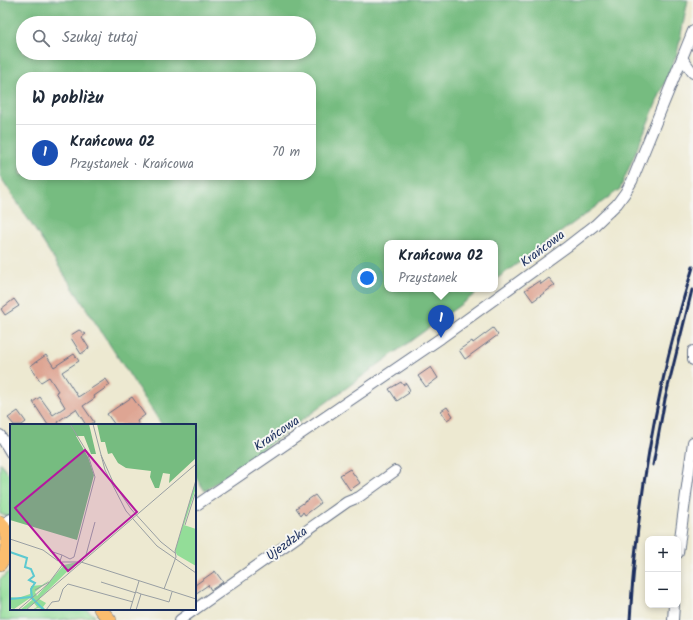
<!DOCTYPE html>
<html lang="pl">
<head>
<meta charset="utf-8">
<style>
  body { margin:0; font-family:Kalam,sans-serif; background:#f6f6f7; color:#1f2937 }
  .controls { position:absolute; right:12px; bottom:12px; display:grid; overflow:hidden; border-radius:8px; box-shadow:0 2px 6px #0003 }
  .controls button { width:36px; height:36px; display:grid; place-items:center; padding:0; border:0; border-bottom:1px solid #e0e1e3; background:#fff; color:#1f2937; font:20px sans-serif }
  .you { position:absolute; left:367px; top:278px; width:14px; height:14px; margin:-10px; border:3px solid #fff; border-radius:50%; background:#1a73e8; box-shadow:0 0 0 6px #1a73e833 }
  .badge { display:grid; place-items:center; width:26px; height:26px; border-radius:50%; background:#7c3aed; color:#fff; font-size:13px; font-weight:700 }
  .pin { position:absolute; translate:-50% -33px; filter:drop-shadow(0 1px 2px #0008) }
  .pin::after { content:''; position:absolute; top:21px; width:14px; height:12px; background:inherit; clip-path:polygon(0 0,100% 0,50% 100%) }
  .popup { position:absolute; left:384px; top:240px; width:114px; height:52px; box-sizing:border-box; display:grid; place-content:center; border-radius:8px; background:#fff; filter:drop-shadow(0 1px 3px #0005); font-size:13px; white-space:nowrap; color:#747a83 }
  .popup b { font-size:15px; color:#1f2937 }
  .popup::after { content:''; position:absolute; left:50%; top:100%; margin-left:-8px; border:8px solid transparent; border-top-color:#fff }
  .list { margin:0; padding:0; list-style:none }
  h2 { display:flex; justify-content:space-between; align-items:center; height:52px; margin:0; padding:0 16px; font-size:17px }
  h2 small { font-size:13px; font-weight:400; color:#747a83 }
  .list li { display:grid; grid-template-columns:26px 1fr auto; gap:12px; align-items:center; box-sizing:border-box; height:56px; padding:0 16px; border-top:1px solid #e0e1e3 }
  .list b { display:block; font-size:15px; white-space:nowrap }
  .list p { margin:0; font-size:13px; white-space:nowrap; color:#747a83 }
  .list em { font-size:13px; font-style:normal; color:#747a83 }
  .icon { flex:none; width:22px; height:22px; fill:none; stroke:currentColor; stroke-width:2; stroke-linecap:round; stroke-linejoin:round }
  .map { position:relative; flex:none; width:693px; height:620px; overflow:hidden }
  .search { position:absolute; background:#fff; box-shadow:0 2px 6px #0003; left:16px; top:16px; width:300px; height:44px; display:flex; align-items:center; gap:10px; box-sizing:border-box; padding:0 14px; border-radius:22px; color:#747a83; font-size:15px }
  .panel { position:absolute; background:#fff; box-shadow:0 2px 6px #0003; left:16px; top:72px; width:300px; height:108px; border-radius:16px }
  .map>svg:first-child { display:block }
</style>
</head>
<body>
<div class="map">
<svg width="693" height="620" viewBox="0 0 693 620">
  <rect width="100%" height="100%" fill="#f6f6f2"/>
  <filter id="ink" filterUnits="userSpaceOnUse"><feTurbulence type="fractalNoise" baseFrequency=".025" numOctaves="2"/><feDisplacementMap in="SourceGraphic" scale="8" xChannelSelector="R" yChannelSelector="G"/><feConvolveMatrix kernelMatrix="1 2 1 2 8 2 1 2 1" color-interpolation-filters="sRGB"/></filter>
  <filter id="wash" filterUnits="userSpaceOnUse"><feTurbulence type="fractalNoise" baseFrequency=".012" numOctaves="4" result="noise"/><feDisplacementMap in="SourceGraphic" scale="16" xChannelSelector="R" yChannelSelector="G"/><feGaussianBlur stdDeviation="0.9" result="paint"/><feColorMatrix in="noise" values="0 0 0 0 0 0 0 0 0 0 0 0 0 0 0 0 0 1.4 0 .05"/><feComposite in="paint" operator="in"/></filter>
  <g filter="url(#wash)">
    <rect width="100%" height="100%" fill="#ede9d1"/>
    <g fill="#93dd98" stroke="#57867b">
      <polygon points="0,462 7,472 11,475 11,514 8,516 0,514"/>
      <polygon points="10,571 11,609 86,609 95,616 55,620 0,620 0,579"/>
    </g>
    <path fill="#76bc80" stroke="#48766f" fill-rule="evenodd" d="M0 0H688L677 54 620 189 495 280V243H387V289H482L205 491 195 476V425H162L0 176ZM23 23H309V53H23ZM21 77H311V175H21Z"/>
    <g id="blocks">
      <g fill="#dea593">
        <polygon points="549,278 555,285 533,301 525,290 539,281 541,284"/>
        <polygon points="14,299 19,306 5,315 1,309"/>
        <polygon points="493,328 498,335 465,359 459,350 472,341 473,343"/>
        <polygon points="79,330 86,334 82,337 89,348 81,354 71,338 72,337 71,335"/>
        <polygon points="74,354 79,361 62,372 78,397 106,379 110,385 94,396 95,398 83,406 94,422 90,425 86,425 76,409 57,422 59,425 48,425 33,402 40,397 53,415 65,407 56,392 58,391 49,377 41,382 30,366 46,355 54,367"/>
        <polygon points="431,367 438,378 426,387 418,376"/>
        <polygon points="401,382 403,385 406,383 410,390 407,391 409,393 397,401 389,389"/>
        <polygon points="132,397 145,415 137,421 139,425 115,425 107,414"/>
        <polygon points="447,407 453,416 447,420 441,411"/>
        <polygon points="18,411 26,422 22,425 14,425 8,418"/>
        <polygon points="350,469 360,483 350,490 340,475"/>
        <polygon points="315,495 321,503 305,515 303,512 301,515 296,508"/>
        <polygon points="215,571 223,582 211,590 208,585 195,594 195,585"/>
      </g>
    </g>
  </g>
  <g filter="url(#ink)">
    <use href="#blocks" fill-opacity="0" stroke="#647086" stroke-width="1"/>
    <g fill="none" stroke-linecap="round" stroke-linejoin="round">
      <g stroke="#647086" stroke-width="12">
        <g id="minor">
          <polyline points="682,58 693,73"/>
          <polyline points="693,351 693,360"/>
          <polyline points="0,435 11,453"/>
          <polyline points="195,506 441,338 568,246 595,225 617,204 625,193 632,181 693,31"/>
          <polyline points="2,525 11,519"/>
          <polyline points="678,553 693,442"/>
          <polyline points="180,620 347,502 359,497 395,471"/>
          <polyline points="673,620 674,605"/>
        </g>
      </g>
      <g stroke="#647086" stroke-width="14">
        <g id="major">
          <path d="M0 522C10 534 9 552 0 564"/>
          <polyline points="100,609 110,620"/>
        </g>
      </g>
      <use href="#minor" stroke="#fff" stroke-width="10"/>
      <use href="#major" stroke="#fbbd6e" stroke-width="13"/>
      <g stroke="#1b2f5e" stroke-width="3">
        <polyline points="653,465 665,399 692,290"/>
        <path d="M630 620C637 500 657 382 693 267"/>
      </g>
    </g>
  </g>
  <g text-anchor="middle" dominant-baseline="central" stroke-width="4" stroke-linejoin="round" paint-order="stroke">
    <g font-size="13" fill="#1b2f5e" stroke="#f6f6f2">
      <text transform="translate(543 249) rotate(-37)">Krańcowa</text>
      <text transform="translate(277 434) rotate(-34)">Krańcowa</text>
      <text transform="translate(287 544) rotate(-36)">Ujezdzka</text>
    </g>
  </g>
  <g transform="translate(10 424)">
    <rect width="186" height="186" fill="#ede9d1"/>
    <path d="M186 56V64L174 101 186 105V142L167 131 165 127ZM67 138 29 175 36 179 33 183 36 186 28 184 22 186 27 183 24 179 15 186H10L22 176 20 174 4 185 0 184V173L8 174 20 170 21 162 32 161 41 155 25 168 27 172 54 141Z" fill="#93dd98"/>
    <path d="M0 0H79L86 30H81L74 12H66L78 33 84 51 67 116 0 96ZM87 0H186V34L159 59 160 50 153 49 149 64H145L140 53 141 47 116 44 108 39 102 29 98 30 95 18H91Z" fill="#76bc80"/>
    <path fill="none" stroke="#5cc9d0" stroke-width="2" d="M0 128 17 134 15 143 21 145 24 152 19 156 25 159 21 165 22 173M0 175 21 173 34 186"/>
    <path fill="none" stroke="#999fa3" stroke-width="1" d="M83 0 95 46 116 87 147 122 186 149M91 31 103 58 121 85 151 118 165 129M175 101 186 67M0 115 33 126 48 137M40 127 52 131M72 136 76 131 85 98M50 137 52 131 60 135 64 133 85 53 77 28 60 0M52 138H71L186 175M91 158 126 169M154 165 166 133 165 127 186 56M25 166 39 158M126 168 131 170 126 186M131 170 149 175M149 175 159 178 162 168M8 186 38 160 53 140M16 186 186 40M36 186 42 178 49 177 53 165 58 160 123 178M120 186 129 157"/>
    <path fill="#b5179e" fill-opacity="0.15" stroke="#b5179e" stroke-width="2" d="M75 26 127 88 58 147 5 84Z"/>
    <rect width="186" height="186" fill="none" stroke="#1b2f5e" stroke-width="2"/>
  </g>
</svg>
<div class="controls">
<button>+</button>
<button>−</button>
</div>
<div class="you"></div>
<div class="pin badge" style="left:441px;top:338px;background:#1a4fb4">1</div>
<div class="popup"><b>Krańcowa 02</b>Przystanek</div>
<div class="search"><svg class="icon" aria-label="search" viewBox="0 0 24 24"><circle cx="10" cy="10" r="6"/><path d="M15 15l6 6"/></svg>Szukaj tutaj</div>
<section class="panel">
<h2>W pobliżu<small></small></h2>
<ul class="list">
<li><span class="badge" style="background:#1a4fb4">1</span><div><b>Krańcowa 02</b><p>Przystanek · Krańcowa</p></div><em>70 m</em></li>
</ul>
</section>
</div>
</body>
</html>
